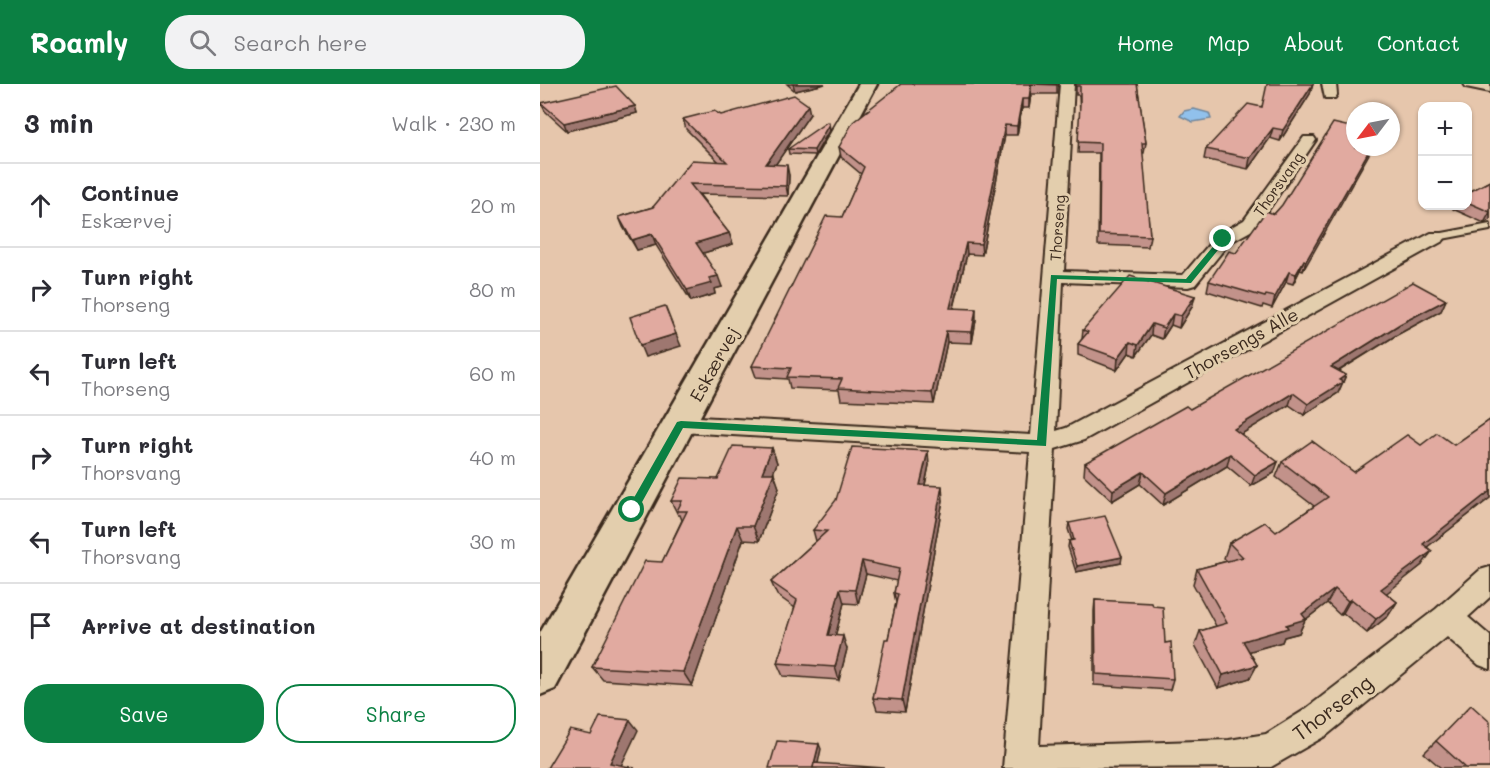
<!DOCTYPE html>
<html lang="en">
<head>
<meta charset="utf-8">
<style>
  body { margin:0; font-family:Mali,sans-serif; background:#f2f2f3; color:#2b2b33 }
  .controls { position:absolute; right:18px; top:18px; display:grid; overflow:hidden; border-radius:12px; box-shadow:0 2px 4px #0004 }
  .controls button { width:54px; height:54px; display:grid; place-items:center; padding:0; border:0; border-bottom:2px solid #e1e1e2; background:#fff; color:#2b2b33; font:30px sans-serif }
  .compass { position:absolute; left:806px; top:18px; width:54px; height:54px; border-radius:50%; background:#fff; box-shadow:0 2px 4px #0004; rotate:238deg }
  .stop { position:absolute; width:18px; height:18px; margin:-14px; border:4px solid #0b8043; border-radius:50%; background:#fff }
  .stop.end { background:#0b8043; border-color:#fff; box-shadow:0 2px 6px #0008 }
  .list { margin:0; padding:0; list-style:none }
  h2 { display:flex; justify-content:space-between; align-items:center; height:78px; margin:0; padding:0 24px; font-size:26px }
  h2 small { font-size:20px; font-weight:400; color:#7c7c81 }
  .list li { display:grid; grid-template-columns:39px 1fr auto; gap:18px; align-items:center; box-sizing:border-box; height:84px; padding:0 24px; border-top:2px solid #e1e1e2 }
  .list b { display:block; font-size:22px; white-space:nowrap }
  .list p { margin:0; font-size:20px; white-space:nowrap; color:#7c7c81 }
  .list em { font-size:20px; font-style:normal; color:#7c7c81 }
  .actions { display:flex; gap:12px; padding:18px 24px }
  .actions a { flex:1; padding:14px 0; border:2px solid #0b8043; border-radius:24px; text-align:center; font-size:21px; color:#0b8043 }
  .actions .main { background:#0b8043; color:#fff }
  .icon { flex:none; width:33px; height:33px; fill:none; stroke:currentColor; stroke-width:2; stroke-linecap:round; stroke-linejoin:round }
  .map { position:relative; flex:none; width:950px; height:684px; overflow:hidden }
  header { display:flex; align-items:center; gap:36px; box-sizing:border-box; height:84px; padding:0 30px; background:#0b8043; color:#fff }
  header strong { font-size:28px }
  nav { display:flex; gap:33px; margin-inline-start:auto; font-size:21px }
  .search { width:420px; height:54px; background:#f2f2f3; display:flex; align-items:center; gap:15px; box-sizing:border-box; padding:0 21px; border-radius:24px; color:#7c7c81; font-size:22px }
  main { display:flex }
  aside { flex:1; background:#fff }
  .map>svg:first-child { display:block }
</style>
</head>
<body>
<header>
<strong>Roamly</strong>
<div class="search"><svg class="icon" aria-label="search" viewBox="0 0 24 24"><circle cx="10" cy="10" r="6"/><path d="M15 15l6 6"/></svg>Search here</div>
<nav><a>Home</a><a>Map</a><a>About</a><a>Contact</a></nav>
</header>
<main>
<aside>
<h2>3 min<small>Walk · 230 m</small></h2>
<ul class="list">
<li><svg class="icon" aria-label="ahead" viewBox="0 0 24 24"><path d="M12 20V5M6 11l6-6 6 6"/></svg><div><b>Continue</b><p>Eskærvej</p></div><em>20 m</em></li>
<li><svg class="icon" aria-label="right" viewBox="0 0 24 24"><path d="M7 20v-9h11M14 6l5 5-5 5"/></svg><div><b>Turn right</b><p>Thorseng</p></div><em>80 m</em></li>
<li><svg class="icon" aria-label="left" viewBox="0 0 24 24"><path d="M17 20v-9H6M10 6l-5 5 5 5"/></svg><div><b>Turn left</b><p>Thorseng</p></div><em>60 m</em></li>
<li><svg class="icon" aria-label="right" viewBox="0 0 24 24"><path d="M7 20v-9h11M14 6l5 5-5 5"/></svg><div><b>Turn right</b><p>Thorsvang</p></div><em>40 m</em></li>
<li><svg class="icon" aria-label="left" viewBox="0 0 24 24"><path d="M17 20v-9H6M10 6l-5 5 5 5"/></svg><div><b>Turn left</b><p>Thorsvang</p></div><em>30 m</em></li>
<li><svg class="icon" aria-label="arrive" viewBox="0 0 24 24"><path d="M6 21V4h12l-3 4 3 4H6"/></svg><div><b>Arrive at destination</b></div></li>
</ul>
<div class="actions"><a class="main">Save</a><a>Share</a></div>
</aside>
<div class="map">
<svg width="950" height="684" viewBox="0 0 950 684">
  <rect width="100%" height="100%" fill="#e6c6ac"/>
  <filter id="ink" filterUnits="userSpaceOnUse"><feTurbulence type="fractalNoise" baseFrequency=".0167" numOctaves="2"/><feDisplacementMap in="SourceGraphic" scale="12" xChannelSelector="R" yChannelSelector="G"/><feConvolveMatrix kernelMatrix="1 2 1 2 8 2 1 2 1" color-interpolation-filters="sRGB"/></filter>
  <g filter="url(#ink)">
    <polygon fill="#91c1ec" stroke="#6f859a" stroke-width="1.5" points="654,25 669,29 671,35 653,38 640,32 644,27"/>
    <g fill="none" stroke-linecap="round" stroke-linejoin="round">
      <g stroke="#3b2a1e" stroke-width="4">
        <polygon id="lane" points="950,140 950,146 897,156 893,153 897,150"/>
      </g>
      <g stroke="#3b2a1e" stroke-width="4">
        <g id="street">
          <polygon points="520,0 534,0 524,187 643,191 677,151 704,136 764,53 774,53 776,56 716,144 689,159 655,201 648,203 523,198 516,347 526,344 891,149 903,149 906,153 903,157 544,356 515,365 499,662 689,656 726,650 763,627 896,525 940,486 950,483 950,513 928,533 950,552 950,585 939,581 907,553 787,651 731,683 463,684 490,368 141,348 133,346 129,340 133,334 141,332 491,351"/>
          <polygon points="782,0 796,0 797,11 795,14 785,14"/>
          <polygon points="924,0 950,0 950,8 926,3"/>
        </g>
      </g>
      <g stroke="#3b2a1e" stroke-width="5">
        <polygon id="secondary" points="319,0 337,0 15,605 0,611 0,549"/>
      </g>
      <use href="#lane" fill="#e3cead" fill-rule="evenodd"/>
      <use href="#street" fill="#e3cead" fill-rule="evenodd"/>
      <use href="#secondary" fill="#e3cead" fill-rule="evenodd"/>
    </g>
    <g fill="#c2928a" stroke="#3b2a1e" stroke-width="1.5">
      <polygon points="247,0 285,0 255,7"/>
      <polygon points="361,0 517,0 517,10 491,10 489,24 482,24 477,51 465,51 442,171 427,170 414,224 436,236 432,259 407,258 394,320 301,316 299,306 250,304 248,295 216,293 212,282 302,133 321,90 301,73 299,63"/>
      <polygon points="536,0 597,0 606,59 604,69 602,69 610,152 608,163 558,161 559,69 538,69 540,29 539,11 536,11"/>
      <polygon points="773,0 770,10 740,57 730,54 708,85 664,75 666,65 722,22"/>
      <polygon points="1,19 95,22 97,29 27,47 5,27"/>
      <polygon points="270,30 235,81 249,91 248,112 159,110 189,149 193,160 163,169 182,203 174,205 175,210 151,217 116,161 97,166 83,143 79,133 113,123 179,78 146,45 143,35 181,31"/>
      <polygon points="815,44 763,187 760,186 753,200 746,198 732,224 723,221 722,224 667,207 669,197 734,130"/>
      <polygon points="290,45 275,71 249,70 248,65"/>
      <polygon points="950,97 950,136 944,139 913,125 914,122 927,122 927,109"/>
      <polygon points="655,212 652,223 639,244 631,241 622,255 611,251 596,272 589,269 577,286 538,271 538,260 542,255 543,246"/>
      <polygon points="906,216 901,227 855,252 799,287 806,291 798,309 764,331 749,321 701,350 734,389 711,402 687,382 623,421 600,400 572,417 544,391 545,379 650,325"/>
      <polygon points="950,336 950,414 887,463 882,481 846,509 857,518 848,532 827,549 803,529 800,531 787,519 765,536 759,549 744,553 742,558 709,567 717,581 710,594 678,604 655,561 660,547 676,542 653,500 657,485 687,477 684,474 689,459 736,448 774,422 736,393 742,378 814,388 881,361 914,361"/>
      <polygon points="232,364 237,379 233,389 239,404 219,457 203,456 152,602 63,596 52,583 122,478 142,436 140,431 138,431 131,417 178,395"/>
      <polygon points="389,381 385,401 403,416 365,628 337,626 333,614 348,555 356,519 354,509 357,497 326,490 318,520 304,519 295,552 307,565 299,596 243,592 237,579 255,524 237,511 231,498 276,457 273,446"/>
      <polygon points="529,439 581,479 536,488 528,463 529,457 532,457 528,445"/>
      <polygon points="555,516 613,522 625,559 633,595 630,606 554,601 554,527"/>
      <polygon points="896,657 950,684 901,684 884,669"/>
    </g>
    <g fill="#9e7770" stroke="#3b2a1e" stroke-width="1.5">
      <polygon points="253,0 285,0 255,7"/>
      <polygon points="491,0 491,10 489,24 489,15"/>
      <polygon points="773,0 770,10 740,57 743,46"/>
      <polygon points="482,15 482,24 477,51 477,42"/>
      <polygon points="268,21 270,30 229,90 226,80"/>
      <polygon points="95,22 97,29 27,47 24,39"/>
      <polygon points="289,40 290,45 275,71 274,66"/>
      <polygon points="465,41 465,51 442,171 441,160"/>
      <polygon points="733,44 730,54 708,85 710,74"/>
      <polygon points="831,63 833,63 763,187 766,177"/>
      <polygon points="247,81 249,91 248,112 246,102"/>
      <polygon points="950,128 950,136 944,139"/>
      <polygon points="189,149 193,160 160,170 156,159"/>
      <polygon points="112,150 116,161 97,166 92,156"/>
      <polygon points="426,159 427,170 411,235 410,224"/>
      <polygon points="764,176 760,186 753,200 756,190"/>
      <polygon points="749,188 746,198 732,224 735,213"/>
      <polygon points="178,192 182,203 174,205 175,210 151,217 147,206 169,194"/>
      <polygon points="655,212 652,223 639,244 641,232"/>
      <polygon points="906,216 901,227 855,252 787,294 791,283 860,240"/>
      <polygon points="436,225 436,236 432,259 432,248"/>
      <polygon points="633,230 631,241 622,255 624,244"/>
      <polygon points="612,240 611,251 596,272 598,261"/>
      <polygon points="406,247 407,258 394,320 392,309"/>
      <polygon points="136,250 141,262 105,273 100,261"/>
      <polygon points="590,258 589,269 577,286 578,274"/>
      <polygon points="806,291 798,309 764,331 768,320"/>
      <polygon points="753,309 749,321 690,357 694,345"/>
      <polygon points="232,364 237,379 227,404 222,389"/>
      <polygon points="388,367 389,381 382,415 380,401"/>
      <polygon points="690,370 687,382 623,421 626,409"/>
      <polygon points="738,378 734,389 711,402 715,391"/>
      <polygon points="603,388 600,400 572,417 573,406"/>
      <polygon points="234,389 239,404 219,457 213,442"/>
      <polygon points="402,402 403,416 365,628 362,616"/>
      <polygon points="950,407 950,414 873,474 883,460"/>
      <polygon points="197,442 203,456 152,602 143,588"/>
      <polygon points="892,467 882,481 833,520 841,505"/>
      <polygon points="582,473 581,479 536,488 537,482"/>
      <polygon points="322,477 326,490 318,520 315,506"/>
      <polygon points="300,505 304,519 292,564 288,551"/>
      <polygon points="795,505 787,519 765,536 759,549 744,553 742,558 697,571 703,557 746,541 762,530"/>
      <polygon points="811,515 803,529 800,531 808,517"/>
      <polygon points="857,518 848,532 827,549 836,535"/>
      <polygon points="303,552 307,565 299,596 295,583"/>
      <polygon points="717,581 710,594 678,604 683,591"/>
      <polygon points="90,636 98,646 80,684 70,679"/>
      <polygon points="279,660 281,665 277,684 273,684"/>
    </g>
    <g fill="#e1aaa0" stroke="#3b2a1e" stroke-width="1.5">
      <polygon points="361,0 517,0 517,1 491,0 489,15 482,15 477,42 465,41 441,160 426,159 410,224 436,225 432,248 406,247 392,309 298,304 302,295 247,293 251,284 212,282 286,132 302,133 324,83 299,63 313,38"/>
      <polygon points="536,0 597,0 606,59 602,59 610,152 559,150 560,59 538,58 540,19 540,2 536,2"/>
      <polygon points="727,0 773,0 743,46 733,44 710,74 666,65 708,20 722,23"/>
      <polygon points="76,2 95,22 24,39 1,19"/>
      <polygon points="254,11 268,21 226,80 247,81 246,102 150,100 189,149 156,159 178,192 169,194 172,199 147,206 112,150 92,156 79,133 113,123 152,76 187,78 143,35 174,27 181,31"/>
      <polygon points="287,38 289,40 274,66 248,65"/>
      <polygon points="793,39 815,44 815,63 831,63 766,177 764,176 756,190 749,188 735,213 726,211 725,213 669,197 689,167 696,169 726,127 734,130 742,121"/>
      <polygon points="950,97 950,128 927,118 927,109"/>
      <polygon points="590,192 655,212 641,232 633,230 624,244 612,240 598,261 590,258 578,274 538,260 548,248 543,246"/>
      <polygon points="873,198 906,216 860,240 791,283 806,291 799,296 803,298 768,320 753,309 694,345 738,378 715,391 690,370 626,409 603,388 573,406 545,379 646,322 650,325"/>
      <polygon points="125,222 136,250 100,261 90,233"/>
      <polygon points="950,336 950,407 883,460 892,467 841,505 857,518 836,535 811,515 808,517 795,505 762,530 766,535 746,541 748,544 703,557 717,581 683,591 660,547 687,539 657,485 703,473 689,459 725,438 736,448 788,413 742,378 772,357 814,388 867,351 881,361 897,349 914,361"/>
      <polygon points="193,362 232,364 222,389 234,389 213,442 197,442 143,588 52,583 105,477 122,478 147,427 137,427 142,417 131,417 142,394 178,395"/>
      <polygon points="312,363 388,367 380,401 402,402 362,616 333,614 345,555 348,555 358,510 354,509 359,485 322,477 315,506 300,505 288,551 303,552 295,583 237,579 257,516 231,498 287,447 273,446 296,416"/>
      <polygon points="565,432 582,473 537,482 529,457 534,456 529,439"/>
      <polygon points="555,516 612,519 613,522 623,523 625,559 631,558 633,595 556,590"/>
      <polygon points="931,621 950,638 950,684 926,684 896,657"/>
      <polygon points="60,633 90,636 70,679 95,684 7,684 30,646 51,651"/>
      <polygon points="237,657 279,660 273,684 229,684"/>
      <polygon points="274,679 345,684 273,684"/>
    </g>
  </g>
  <polygon fill="#0b8043" points="681,153 687,155 651,199 517,195 506,362 143,344 96,429 92,430 87,426 137,338 141,337 497,356 511,191 646,195"/>
  <g text-anchor="middle" dominant-baseline="central" stroke-width="6" stroke-linejoin="round" paint-order="stroke">
    <g font-size="15" fill="#3b2a1e" stroke="#e3cead">
      <text transform="translate(738 100) rotate(-55)">Thorsvang</text>
      <text transform="translate(517 144) rotate(-86)">Thorseng</text>
    </g>
    <g font-size="18" fill="#3b2a1e" stroke="#e3cead">
      <text transform="translate(701 259) rotate(-29)">Thorsengs Alle</text>
      <text transform="translate(174 280) rotate(-61)">Eskærvej</text>
    </g>
    <g font-size="21" fill="#3b2a1e" stroke="#e3cead">
      <text transform="translate(792 623) rotate(-37)">Thorseng</text>
    </g>
  </g>
</svg>
<div class="controls">
<button>+</button>
<button>−</button>
</div>
<svg class="compass" viewBox="-18 -18 36 36"><path d="M0-13l5 13h-10z" fill="#e53935"/><path d="M0 13l5-13h-10z" fill="#7c7c81"/></svg>
<div class="stop" style="left:92px;top:426px"></div>
<div class="stop end" style="left:683px;top:155px"></div>
</div>
</main>
</body>
</html>
